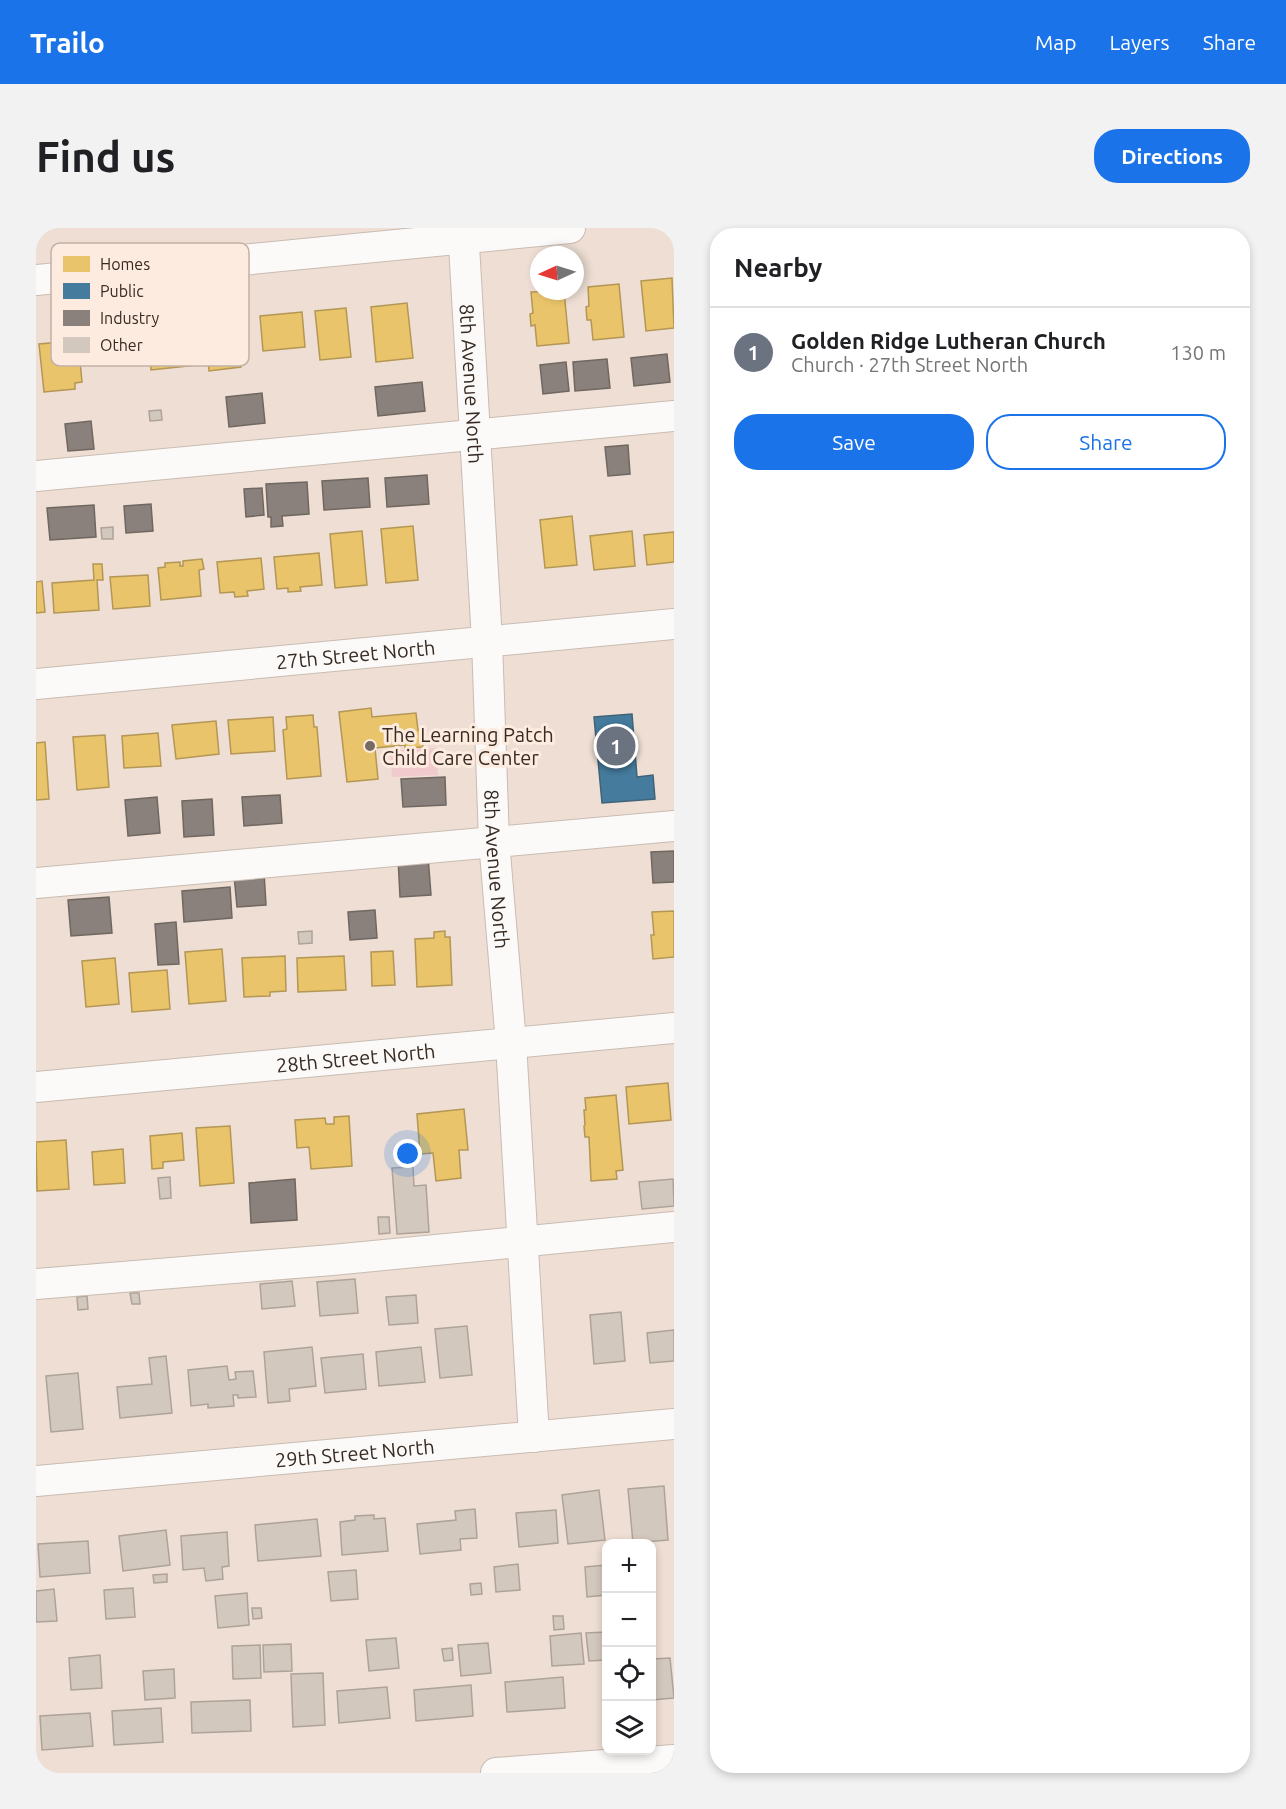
<!DOCTYPE html>
<html lang="en">
<head>
<meta charset="utf-8">
<style>
  body { margin:0; font-family:Ubuntu,sans-serif; background:#f2f2f2; color:#202124 }
  .controls { position:absolute; right:18px; bottom:18px; display:grid; overflow:hidden; border-radius:12px; box-shadow:0 3px 9px #0003 }
  .controls button { width:54px; height:54px; display:grid; place-items:center; padding:0; border:0; border-bottom:2px solid #e0e0e0; background:#fff; color:#202124; font:30px sans-serif }
  .compass { position:absolute; left:494px; top:18px; width:54px; height:54px; border-radius:50%; background:#fff; box-shadow:0 3px 9px #0003; rotate:266deg }
  .you { position:absolute; left:372px; top:926px; width:21px; height:21px; margin:-15px; border:4px solid #fff; border-radius:50%; background:#1a73e8; box-shadow:0 0 0 9px #1a73e833 }
  .badge { display:grid; place-items:center; width:39px; height:39px; border-radius:50%; background:#1a73e8; color:#fff; font-size:20px; font-weight:700 }
  .pin { position:absolute; translate:-50% -50%; border:3px solid #fff; box-shadow:0 2px 6px #0006 }
  .list { margin:0; padding:0; list-style:none }
  h2 { display:flex; justify-content:space-between; align-items:center; height:78px; margin:0; padding:0 24px; font-size:26px }
  h2 small { font-size:20px; font-weight:400; color:#757577 }
  .list li { display:grid; grid-template-columns:39px 1fr auto; gap:18px; align-items:center; box-sizing:border-box; height:90px; padding:0 24px; border-top:2px solid #e0e0e0 }
  .list b { display:block; font-size:22px; white-space:nowrap }
  .list p { margin:0; font-size:20px; white-space:nowrap; color:#757577 }
  .list em { font-size:20px; font-style:normal; color:#757577 }
  .actions { display:flex; gap:12px; padding:18px 24px }
  .actions a { flex:1; padding:14px 0; border:2px solid #1a73e8; border-radius:24px; text-align:center; font-size:21px; color:#1a73e8 }
  .actions .main { background:#1a73e8; color:#fff }
  .icon { flex:none; width:33px; height:33px; fill:none; stroke:currentColor; stroke-width:2; stroke-linecap:round; stroke-linejoin:round }
  .map { position:relative; flex:none; width:638px; height:1545px; overflow:hidden; border-radius:24px }
  header { display:flex; align-items:center; gap:36px; box-sizing:border-box; height:84px; padding:0 30px; background:#1a73e8; color:#fff }
  header strong { font-size:28px }
  nav { display:flex; gap:33px; margin-inline-start:auto; font-size:21px }
  .intro { display:flex; align-items:center; justify-content:space-between; box-sizing:border-box; height:144px; padding:0 36px }
  h1 { margin:0; font-size:42px }
  .button { padding:15px 27px; border-radius:24px; background:#1a73e8; color:#fff; font-size:21px; font-weight:700 }
  main { display:flex; gap:36px; padding:0 36px }
  aside { flex:1; background:#fff; border-radius:24px; box-shadow:0 3px 9px #0003 }
  .map>svg:first-child { display:block }
</style>
</head>
<body>
<header>
<strong>Trailo</strong>
<nav><a>Map</a><a>Layers</a><a>Share</a></nav>
</header>
<div class="intro"><h1>Find us</h1><a class="button">Directions</a></div>
<main>
<div class="map">
<svg width="638" height="1545" viewBox="0 0 638 1545">
  <rect width="100%" height="100%" fill="#eeded3"/>
  <polygon fill="#f1cacd" points="400,520 402,547 356,549 354,522"/>
  <g fill="#e9c46a" stroke="#b49655" stroke-width="1.5">
    <polygon points="636,50 638,100 610,103 605,53"/>
    <polygon points="583,56 588,109 557,112 555,92 551,92 550,79 553,78 552,59"/>
    <polygon points="528,63 533,115 501,118 499,97 495,98 494,86 497,85 495,64"/>
    <polygon points="371,75 377,130 340,134 335,79"/>
    <polygon points="310,80 315,129 284,132 279,83"/>
    <polygon points="266,84 269,119 227,123 224,88"/>
    <polygon points="200,91 205,139 173,143 168,94"/>
    <polygon points="147,101 148,106 158,105 161,137 115,142 112,110 135,107 135,103"/>
    <polygon points="35,113 36,124 43,123 46,154 39,155 39,161 8,164 3,116"/>
    <polygon points="536,288 541,337 509,340 504,292"/>
    <polygon points="377,298 382,352 350,355 345,301"/>
    <polygon points="326,303 331,357 299,360 294,306"/>
    <polygon points="596,303 599,338 558,342 554,308"/>
    <polygon points="638,304 638,334 611,337 608,307"/>
    <polygon points="283,325 286,357 264,359 265,363 252,364 252,360 241,361 238,329"/>
    <polygon points="225,330 228,361 211,363 212,368 199,369 198,364 184,365 181,334"/>
    <polygon points="166,331 168,341 163,342 165,368 125,372 122,340 129,339 129,335 144,334 144,338 147,338 147,333"/>
    <polygon points="57,336 66,336 67,352 61,352 63,382 18,385 16,355 58,352"/>
    <polygon points="112,347 114,378 77,381 74,349"/>
    <polygon points="6,353 9,384 0,385 0,354"/>
    <polygon points="335,480 336,489 380,485 382,502 385,502 387,519 369,520 369,517 339,520 342,551 311,554 303,484"/>
    <polygon points="277,487 278,499 281,499 285,548 251,551 247,502 251,501 250,489"/>
    <polygon points="237,489 239,523 195,526 192,492"/>
    <polygon points="180,493 183,526 140,531 136,497"/>
    <polygon points="122,505 125,538 88,540 86,508"/>
    <polygon points="69,507 73,559 41,562 37,509"/>
    <polygon points="9,514 13,571 0,572 0,515"/>
    <polygon points="638,683 638,729 617,731 615,707 618,707 616,684"/>
    <polygon points="409,703 409,709 414,709 416,757 381,759 379,711 398,710 398,704"/>
    <polygon points="186,721 190,773 153,776 149,724"/>
    <polygon points="357,723 359,757 336,758 335,724"/>
    <polygon points="249,728 250,763 234,764 234,768 208,769 206,730"/>
    <polygon points="308,728 310,762 262,764 261,730"/>
    <polygon points="79,730 83,776 50,779 46,733"/>
    <polygon points="131,742 134,781 96,784 93,745"/>
    <polygon points="632,855 635,892 593,896 590,859"/>
    <polygon points="580,867 587,942 580,943 581,951 555,953 553,909 549,909 548,898 549,897 548,882 550,882 549,870"/>
    <polygon points="428,881 432,922 423,922 425,950 400,953 397,925 384,926 381,886"/>
    <polygon points="313,888 316,938 275,941 273,919 261,920 259,892 289,890 290,896 298,896 298,889"/>
    <polygon points="194,898 198,955 164,958 160,900"/>
    <polygon points="146,905 148,932 127,934 127,940 116,941 114,908"/>
    <polygon points="30,912 33,961 1,963 0,914"/>
    <polygon points="87,921 89,955 58,957 56,924"/>
  </g>
  <polygon fill="#457b9d" stroke="#416378" stroke-width="1.5" points="596,486 601,549 617,547 619,571 566,575 558,489"/>
  <g fill="#8a817c" stroke="#716761" stroke-width="1.5">
    <polygon points="631,126 634,154 598,158 595,130"/>
    <polygon points="571,131 574,160 539,163 537,134"/>
    <polygon points="530,134 533,163 507,166 504,137"/>
    <polygon points="386,154 389,183 342,188 339,159"/>
    <polygon points="226,165 229,195 193,199 190,169"/>
    <polygon points="55,193 58,221 32,223 29,196"/>
    <polygon points="592,217 594,246 572,248 569,219"/>
    <polygon points="391,247 393,276 351,279 349,250"/>
    <polygon points="332,250 334,279 288,282 286,253"/>
    <polygon points="271,254 273,286 246,288 247,298 235,299 235,289 232,289 230,256"/>
    <polygon points="226,260 228,287 210,289 208,261"/>
    <polygon points="115,276 117,303 90,305 88,278"/>
    <polygon points="58,277 60,309 14,312 11,280"/>
    <polygon points="409,549 410,577 367,579 365,551"/>
    <polygon points="244,567 246,595 208,598 206,569"/>
    <polygon points="121,569 124,605 92,608 89,572"/>
    <polygon points="176,571 178,607 148,609 146,573"/>
    <polygon points="638,623 638,654 617,655 615,624"/>
    <polygon points="392,628 395,667 364,669 362,630"/>
    <polygon points="228,644 230,677 201,679 198,647"/>
    <polygon points="194,659 196,690 148,694 146,663"/>
    <polygon points="73,669 76,705 35,708 32,672"/>
    <polygon points="339,682 341,710 314,712 312,684"/>
    <polygon points="140,694 143,736 122,737 119,696"/>
    <polygon points="259,951 261,992 215,995 213,955"/>
  </g>
  <g fill="#d3c8be" stroke="#ada399" stroke-width="1.5">
    <polygon points="125,182 126,192 114,193 113,183"/>
    <polygon points="77,299 77,311 66,311 65,300"/>
    <polygon points="276,703 276,715 263,716 262,704"/>
    <polygon points="377,939 378,958 390,957 393,1004 361,1006 356,940"/>
    <polygon points="134,949 135,970 124,971 122,950"/>
    <polygon points="637,951 638,978 606,981 603,954"/>
    <polygon points="342,989 353,989 354,1005 343,1006"/>
    <polygon points="319,1051 322,1085 284,1088 281,1054"/>
    <polygon points="256,1053 259,1078 226,1081 224,1056"/>
    <polygon points="94,1065 103,1065 104,1076 96,1076"/>
    <polygon points="380,1067 382,1095 353,1097 350,1069"/>
    <polygon points="51,1068 52,1081 42,1082 41,1069"/>
    <polygon points="585,1084 589,1133 558,1136 554,1087"/>
    <polygon points="431,1098 436,1147 404,1150 399,1101"/>
    <polygon points="638,1102 638,1133 614,1135 611,1105"/>
    <polygon points="276,1119 280,1158 253,1161 254,1173 232,1175 228,1124"/>
    <polygon points="385,1119 389,1154 343,1158 340,1124"/>
    <polygon points="327,1126 330,1161 289,1165 285,1130"/>
    <polygon points="130,1128 136,1185 84,1190 81,1159 116,1156 113,1130"/>
    <polygon points="191,1138 193,1152 200,1151 199,1144 217,1143 220,1169 202,1170 202,1167 197,1167 198,1178 172,1180 172,1176 155,1178 152,1142"/>
    <polygon points="42,1145 47,1201 15,1204 10,1148"/>
    <polygon points="628,1258 632,1312 597,1315 592,1261"/>
    <polygon points="563,1262 569,1312 532,1316 526,1267"/>
    <polygon points="439,1281 441,1310 424,1311 425,1322 384,1326 381,1296 420,1292 419,1283"/>
    <polygon points="520,1282 522,1315 483,1319 480,1285"/>
    <polygon points="338,1287 338,1291 349,1290 352,1323 306,1327 304,1294 319,1292 319,1288"/>
    <polygon points="281,1291 285,1328 222,1333 219,1297"/>
    <polygon points="130,1302 134,1337 87,1343 83,1308"/>
    <polygon points="191,1304 193,1338 186,1339 187,1351 170,1353 168,1340 147,1342 145,1308"/>
    <polygon points="52,1313 54,1345 4,1349 2,1316"/>
    <polygon points="482,1336 484,1362 460,1364 458,1339"/>
    <polygon points="570,1337 570,1367 551,1369 549,1339"/>
    <polygon points="320,1342 322,1371 295,1373 292,1344"/>
    <polygon points="131,1346 131,1354 118,1355 117,1347"/>
    <polygon points="445,1355 446,1366 435,1367 434,1356"/>
    <polygon points="97,1360 99,1389 70,1391 68,1362"/>
    <polygon points="18,1361 21,1393 0,1394 0,1363"/>
    <polygon points="211,1365 213,1397 182,1400 179,1368"/>
    <polygon points="216,1380 225,1380 226,1390 217,1391"/>
    <polygon points="517,1388 527,1388 528,1401 518,1402"/>
    <polygon points="570,1404 570,1432 553,1433 550,1405"/>
    <polygon points="545,1405 548,1436 516,1438 514,1408"/>
    <polygon points="360,1410 363,1440 333,1443 330,1412"/>
    <polygon points="452,1415 455,1445 425,1448 422,1417"/>
    <polygon points="255,1416 256,1443 228,1444 227,1417"/>
    <polygon points="224,1417 225,1450 197,1451 196,1418"/>
    <polygon points="416,1420 417,1432 408,1433 406,1421"/>
    <polygon points="64,1427 66,1460 35,1462 33,1430"/>
    <polygon points="634,1430 638,1470 616,1472 616,1431"/>
    <polygon points="138,1441 139,1470 109,1472 107,1443"/>
    <polygon points="287,1445 289,1497 257,1499 255,1446"/>
    <polygon points="527,1449 529,1480 471,1484 469,1454"/>
    <polygon points="435,1457 437,1488 380,1493 378,1462"/>
    <polygon points="351,1459 354,1490 303,1495 301,1463"/>
    <polygon points="214,1472 215,1503 156,1505 155,1474"/>
    <polygon points="125,1480 127,1514 78,1517 76,1483"/>
    <polygon points="54,1485 57,1518 6,1522 4,1488"/>
  </g>
  <g fill="none" stroke-linecap="round" stroke-linejoin="round">
    <g stroke="#c9bcb3" stroke-width="32">
      <g id="minor">
        <path id="s1" d="M427 0 451 413 458 613 475 815 498 1209"/>
        <polyline points="0,52 534,0"/>
        <polyline points="0,248 638,188"/>
        <path id="s2" d="M0 456 638 396"/>
        <polyline points="0,655 638,598"/>
        <path id="s3" d="M0 859 638 800"/>
        <polyline points="0,1056 296,1032 638,999"/>
        <path id="s4" d="M0 1253 638 1196"/>
        <polyline points="460,1545 638,1532"/>
      </g>
    </g>
    <use href="#minor" stroke="#fcfaf8" stroke-width="30"/>
  </g>
  <circle fill="#776a61" stroke="#feebdf" stroke-width="2" cx="334" cy="518" r="6"/>
  <g text-anchor="middle" dominant-baseline="central" stroke-width="6" stroke-linejoin="round" paint-order="stroke">
    <g font-size="20" fill="#372b23" stroke="#feebdf">
      <text stroke="none"><textPath href="#s1" startOffset="156">8th Avenue North</textPath></text>
      <text stroke="none"><textPath href="#s2" startOffset="321">27th Street North</textPath></text>
      <text stroke="none"><textPath href="#s1" startOffset="642">8th Avenue North</textPath></text>
      <text stroke="none"><textPath href="#s3" startOffset="321">28th Street North</textPath></text>
      <text stroke="none"><textPath href="#s4" startOffset="320">29th Street North</textPath></text>
    </g>
    <g font-size="20" fill="#372b23" stroke="#feebdf" text-anchor="start">
      <text x="346" y="506">The Learning Patch<tspan x="346" dy="23">Child Care Center</tspan></text>
    </g>
  </g>
  <rect x="15" y="15" width="198" height="123" rx="9" fill="#feebdf" stroke="#c2b1a7" stroke-width="1.5"/>
  <rect x="27" y="28" width="27" height="16" fill="#e9c46a"/>
  <rect x="27" y="55" width="27" height="16" fill="#457b9d"/>
  <rect x="27" y="82" width="27" height="16" fill="#8a817c"/>
  <rect x="27" y="109" width="27" height="16" fill="#d3c8be"/>
  <g font-size="16" fill="#372b23">
    <text x="64" y="42">Homes</text>
    <text x="64" y="69">Public</text>
    <text x="64" y="96">Industry</text>
    <text x="64" y="123">Other</text>
  </g>
</svg>
<div class="controls">
<button>+</button>
<button>−</button>
<button><svg class="icon" aria-label="locate" viewBox="0 0 24 24"><circle cx="12" cy="12" r="6"/><path d="M12 2v4M12 18v4M2 12h4M18 12h4"/></svg></button>
<button><svg class="icon" aria-label="layers" viewBox="0 0 24 24"><path d="M12 4l9 5-9 5-9-5zM3 14l9 5 9-5"/></svg></button>
</div>
<svg class="compass" viewBox="-18 -18 36 36"><path d="M0-13l5 13h-10z" fill="#e53935"/><path d="M0 13l5-13h-10z" fill="#757577"/></svg>
<div class="you"></div>
<div class="pin badge" style="left:580px;top:518px;background:#6b7280">1</div>
</div>
<aside>
<h2>Nearby<small></small></h2>
<ul class="list">
<li><span class="badge" style="background:#6b7280">1</span><div><b>Golden Ridge Lutheran Church</b><p>Church · 27th Street North</p></div><em>130 m</em></li>
</ul>
<div class="actions"><a class="main">Save</a><a>Share</a></div>
</aside>
</main>
</body>
</html>
